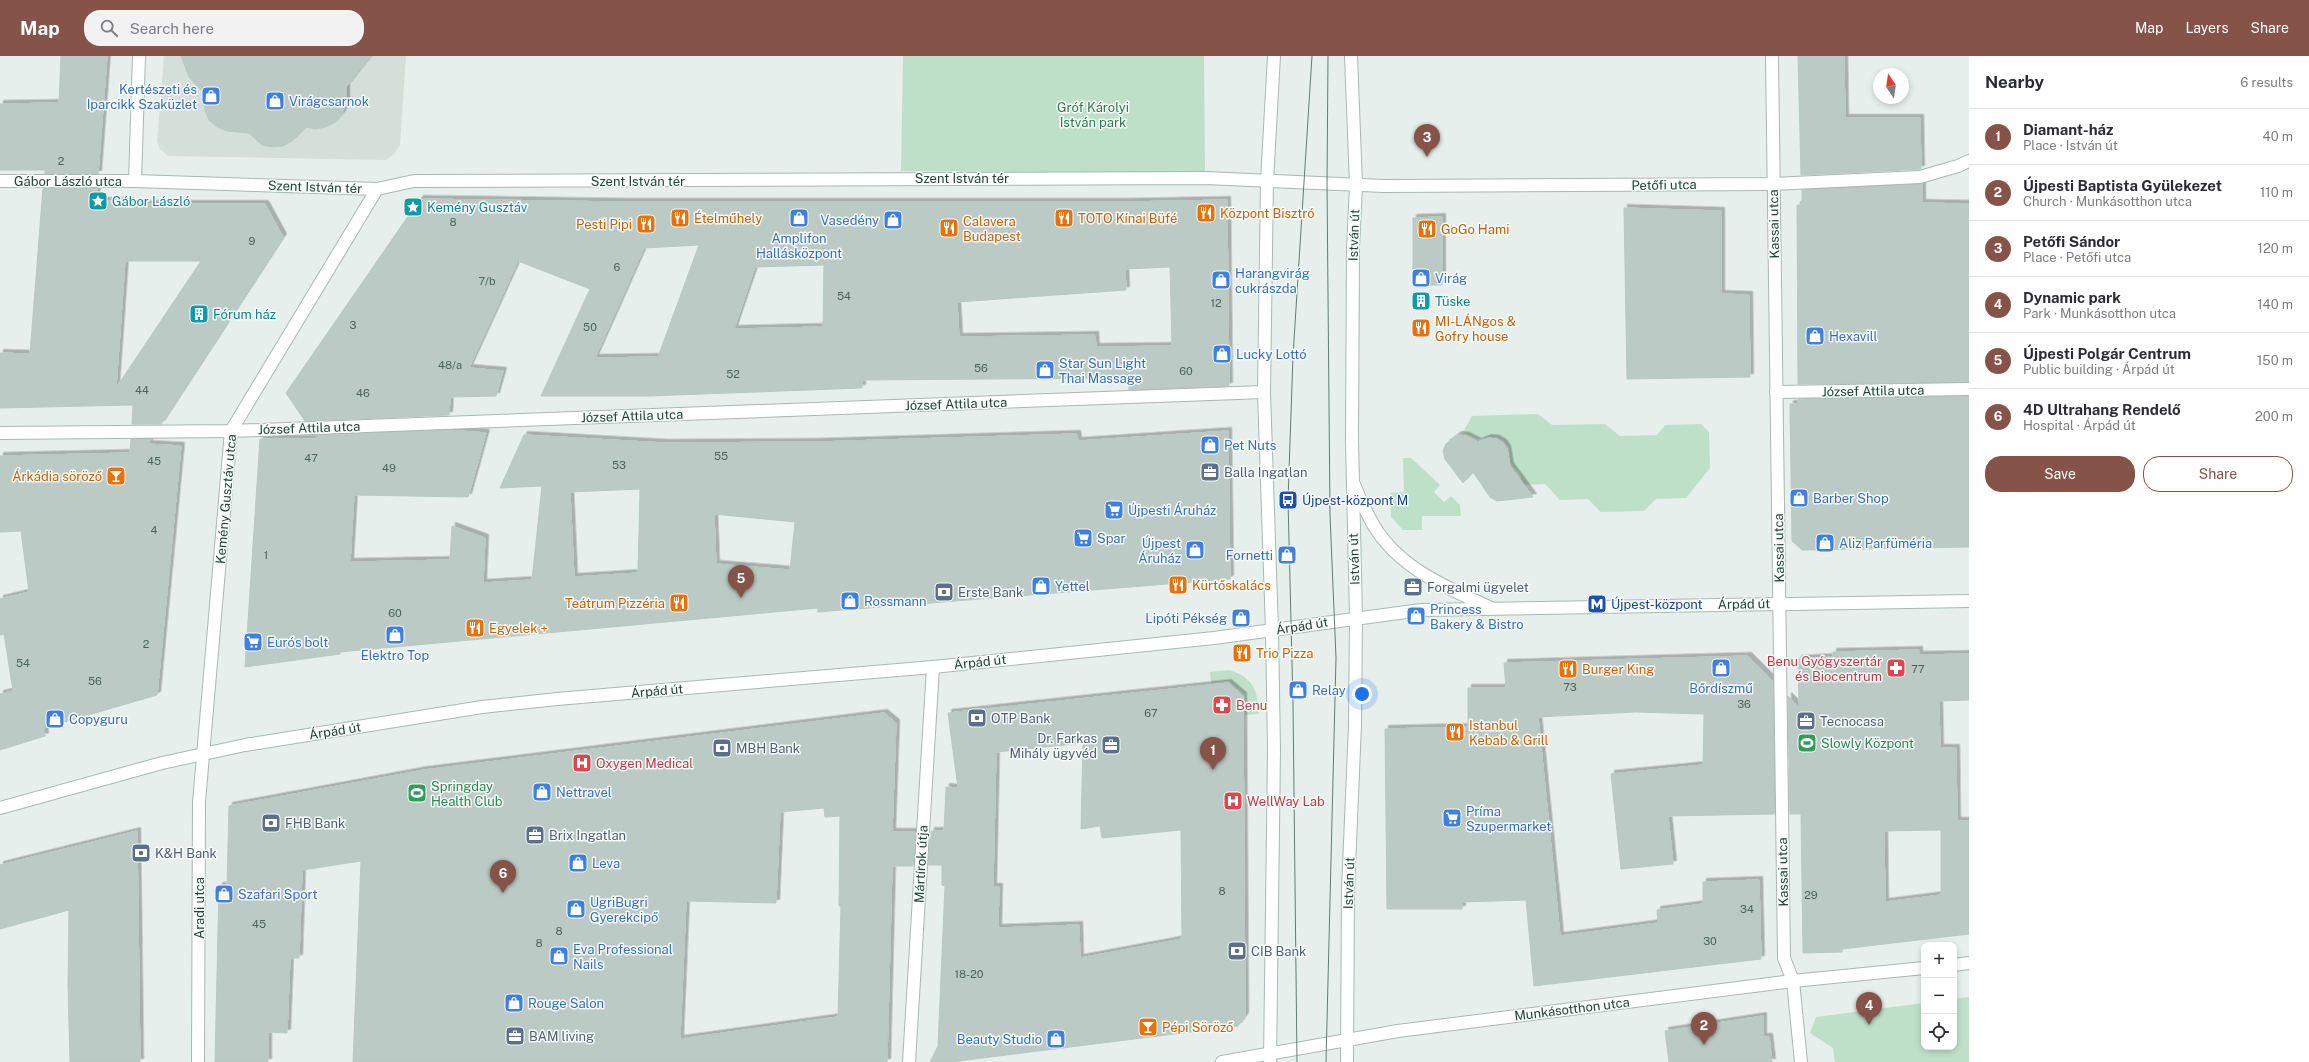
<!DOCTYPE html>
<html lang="en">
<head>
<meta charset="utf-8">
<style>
  body { margin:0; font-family:"Public Sans",sans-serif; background:#f2f2f3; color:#2b2b33 }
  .controls { position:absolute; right:12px; bottom:12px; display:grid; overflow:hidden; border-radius:8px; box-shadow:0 2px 6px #0003 }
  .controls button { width:36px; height:36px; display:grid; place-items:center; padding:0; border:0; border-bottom:1px solid #e1e1e2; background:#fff; color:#2b2b33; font:20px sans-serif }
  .compass { position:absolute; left:1873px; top:12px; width:36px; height:36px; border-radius:50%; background:#fff; box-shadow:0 2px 6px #0003; rotate:347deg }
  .you { position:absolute; left:1362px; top:638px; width:14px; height:14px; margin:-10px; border:3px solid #fff; border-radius:50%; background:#1a73e8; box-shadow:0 0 0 6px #1a73e833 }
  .badge { display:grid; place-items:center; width:26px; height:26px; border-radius:50%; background:#855347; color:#fff; font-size:13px; font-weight:700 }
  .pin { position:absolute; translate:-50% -33px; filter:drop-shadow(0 1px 2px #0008) }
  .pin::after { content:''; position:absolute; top:21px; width:14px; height:12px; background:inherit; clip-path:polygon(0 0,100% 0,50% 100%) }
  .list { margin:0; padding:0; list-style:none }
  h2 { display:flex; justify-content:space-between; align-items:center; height:52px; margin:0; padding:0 16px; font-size:17px }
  h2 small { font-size:13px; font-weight:400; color:#7c7c81 }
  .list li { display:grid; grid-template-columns:26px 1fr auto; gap:12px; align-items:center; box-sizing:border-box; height:56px; padding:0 16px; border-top:1px solid #e1e1e2 }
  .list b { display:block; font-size:15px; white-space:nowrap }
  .list p { margin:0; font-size:13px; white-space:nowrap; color:#7c7c81 }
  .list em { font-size:13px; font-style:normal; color:#7c7c81 }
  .actions { display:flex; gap:8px; padding:12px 16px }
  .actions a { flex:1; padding:9px 0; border:1px solid #855347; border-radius:16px; text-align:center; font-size:14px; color:#855347 }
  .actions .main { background:#855347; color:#fff }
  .icon { flex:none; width:22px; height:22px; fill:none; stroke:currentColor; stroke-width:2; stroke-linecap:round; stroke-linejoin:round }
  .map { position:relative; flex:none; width:1969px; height:1006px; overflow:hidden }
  header { display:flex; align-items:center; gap:24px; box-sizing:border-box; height:56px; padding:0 20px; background:#855347; color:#fff }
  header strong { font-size:19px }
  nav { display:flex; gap:22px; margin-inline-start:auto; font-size:14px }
  .search { width:280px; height:36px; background:#f2f2f3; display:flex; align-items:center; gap:10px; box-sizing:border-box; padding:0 14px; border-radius:16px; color:#7c7c81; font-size:15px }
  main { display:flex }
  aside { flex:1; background:#fff }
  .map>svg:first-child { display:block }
</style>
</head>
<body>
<header>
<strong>Map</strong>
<div class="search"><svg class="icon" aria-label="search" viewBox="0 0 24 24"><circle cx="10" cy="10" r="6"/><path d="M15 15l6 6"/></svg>Search here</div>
<nav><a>Map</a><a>Layers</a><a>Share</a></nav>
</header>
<main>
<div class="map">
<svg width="1969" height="1006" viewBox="0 0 1969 1006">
  <defs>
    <filter id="shadow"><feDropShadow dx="3.5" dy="-3.5" stdDeviation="0" flood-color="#0004"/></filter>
  </defs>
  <rect width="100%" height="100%" fill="#e6efeb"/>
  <polygon fill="#d4dfda" points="164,0 406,0 400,89 394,98 386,104 168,100 160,93 157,85"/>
  <g fill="#bfe0c8">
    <polygon points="903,0 1204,0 1205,118 901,115"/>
    <polygon points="1538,358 1552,369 1605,368 1620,380 1657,379 1665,369 1701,368 1709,376 1710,412 1686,442 1656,443 1644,455 1601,456 1588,443 1560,444 1545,428 1522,429 1521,420 1510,407 1509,392 1504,385 1496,381 1477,383 1463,376 1472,360"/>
    <polygon points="1403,402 1411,402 1440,429 1434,436 1444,446 1451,440 1460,449 1461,460 1422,460 1422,474 1403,474 1391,461 1390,437 1404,436"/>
    <path d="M1229 614C1253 621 1258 635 1259 658L1245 659V639L1229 625 1211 627 1210 616Z"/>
    <polygon points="1969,941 1969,1006 1835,1006 1833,992 1810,977 1816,961 1924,947 1924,991 1954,991 1954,943"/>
  </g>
  <g fill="#bbcac4" stroke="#b8c9c2" fill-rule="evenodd" filter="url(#shadow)">
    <polygon points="61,0 107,0 98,118 45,118 45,114 0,114 0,48 59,47"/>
    <polygon points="181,0 371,0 346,31 346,47 342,58 335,66 326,71 315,73 306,71 292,85 283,90 272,91 262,89 249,77 227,75 217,71 209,64 205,54 203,36 189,21"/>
    <polygon points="1798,0 1844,0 1845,62 1920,62 1921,113 1801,119"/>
    <polygon points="1922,128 1922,147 1969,148 1969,326 1798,328 1797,149 1802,149 1802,134"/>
    <path d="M43 132H97L96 145H130V148H265L283 181 161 368H132L133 349 0 352V297L30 298ZM125 205H201L116 332Z"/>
    <path d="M420 143 624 146H1124L1227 144 1229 330 1129 334V322L862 324V332L649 340H541L590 233 518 205 469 312 503 315 496 340 450 341 449 359 305 365 286 337ZM699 189 658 301 595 302 644 192ZM824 209 823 271 734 273 755 211ZM1170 211 1172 290 1096 291 1095 279 959 281 957 246 1126 234 1125 213Z"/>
    <polygon points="1624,152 1721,155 1721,238 1749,239 1750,321 1627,323"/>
    <polygon points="1442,161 1442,229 1413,229 1413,162"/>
    <polygon points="1969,340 1969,491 1802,494 1792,485 1790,348 1798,348 1798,343"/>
    <path d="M449 374 486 377 468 441 354 439 350 506 450 504 452 470 485 482 483 527 532 524 542 430 500 432 524 379 665 387 816 386 1077 378 1078 385 1228 375 1230 523 818 556V552L340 596V598L245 611 260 383H318L316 379ZM640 433 638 517 574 521 570 436ZM714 458 795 466 790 514 716 508Z"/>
    <polygon points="1458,379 1466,380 1478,386 1488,382 1496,383 1503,387 1507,393 1510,410 1533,441 1497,445 1490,441 1473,416 1463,427 1445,403 1443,395 1446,388"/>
    <polygon points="131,383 151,383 148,388 181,390 157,639 44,672 45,680 0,694 0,638 13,635 4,578 0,579 0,543 29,536 21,475 0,476 0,400 130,397"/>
    <path d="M1919 594V599L1969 598V644L1939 645 1940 692H1956L1957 765H1969V878L1842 893V896L1803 897 1801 758H1790L1788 640 1799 651 1798 603 1833 601V596ZM1941 774V839L1885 846 1884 775Z"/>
    <polygon points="1748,600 1773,625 1775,758 1668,760 1673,808 1621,813 1611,718 1703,709 1704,658 1635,656 1538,661 1560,880 1658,867 1657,854 1703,848 1703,826 1759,824 1761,903 1534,930 1526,844 1462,846 1462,853 1387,853 1385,673 1468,671 1468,632 1506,632 1504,607"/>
    <path d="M1228 627 1243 640 1245 960 1238 970 951 1006H930L938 990 945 830 942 829V809H928L931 775H944L946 731 958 732 948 657ZM1083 687 1081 773 1100 770 1102 782 1181 774 1182 883 1080 902 1079 869 998 872 999 831H993L996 696Z"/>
    <path d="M884 657 896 667 892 776H915L913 810H892L887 1006H353L361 805 302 814 299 902H290L287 977 268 976V1006H215L219 830H227L229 750 424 714ZM824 752 825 761 840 760 839 850H841L838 961 680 983 686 845 776 847 780 756Z"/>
    <polygon points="137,775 140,1006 70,1006 68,928 69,854 0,873 0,809"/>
    <polygon points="1763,960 1763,981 1769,981 1772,1006 1669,1006 1665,975"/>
  </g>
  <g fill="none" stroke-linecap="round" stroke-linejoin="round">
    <g stroke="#a8b8b2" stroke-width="14">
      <g id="street">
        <polyline points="1772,0 1784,902 1793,925 1801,1006"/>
        <polyline points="0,125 135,125 377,133 414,125 1206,122 1384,130 1773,128 1920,121 1958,110 1969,105"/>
        <polyline points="135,125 139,0"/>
        <polyline points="1776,336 1969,333"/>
        <polyline points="0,377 231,375 1264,336"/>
        <path d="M1353 426C1359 441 1366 456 1374 470 1400 513 1448 532 1491 552"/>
        <polyline points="1954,909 1969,907"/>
        <polyline points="198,1006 199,746 231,375 377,133"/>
        <polyline points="909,1006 933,611"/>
        <polyline points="1222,1006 1398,975 1793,925 1924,912"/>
      </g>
    </g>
    <g stroke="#a4bbb3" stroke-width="14">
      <g id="secondary">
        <polyline points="0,752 162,707 245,689 482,651 557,643 933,611 1214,582 1421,554 1969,545"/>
        <polyline points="1270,1006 1274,694 1272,575 1264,336 1267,125 1274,0"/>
        <polyline points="1347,1006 1348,834 1355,669 1356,562 1352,384 1353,192 1356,129 1351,0"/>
      </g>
    </g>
    <use href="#street" stroke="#fff" stroke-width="12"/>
    <use href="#secondary" stroke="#fff" stroke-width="12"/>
    <g stroke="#5f7d75" stroke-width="1">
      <polyline points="1297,1006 1293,647 1288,444 1293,300 1312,0"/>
      <polyline points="1326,1006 1336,602 1330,459 1327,128 1328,0"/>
    </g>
  </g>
  <defs>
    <g id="shop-square" transform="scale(1)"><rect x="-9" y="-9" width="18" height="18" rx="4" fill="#3f7fe0" stroke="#f7fbf9"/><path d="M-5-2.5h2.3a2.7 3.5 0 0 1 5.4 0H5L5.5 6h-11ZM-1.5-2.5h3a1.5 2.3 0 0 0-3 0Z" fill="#fff"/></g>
    <g id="sight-square" transform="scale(1)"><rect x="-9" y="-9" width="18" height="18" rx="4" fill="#0f9aa8" stroke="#f7fbf9"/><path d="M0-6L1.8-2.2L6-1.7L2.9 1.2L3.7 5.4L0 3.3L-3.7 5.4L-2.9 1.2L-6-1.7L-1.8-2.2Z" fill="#fff"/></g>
    <g id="restaurant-square" transform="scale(1)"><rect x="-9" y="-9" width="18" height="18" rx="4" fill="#e8710a" stroke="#f7fbf9"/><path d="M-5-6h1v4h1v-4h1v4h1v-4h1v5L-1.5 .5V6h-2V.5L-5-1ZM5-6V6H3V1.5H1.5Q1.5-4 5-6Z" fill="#fff"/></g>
    <g id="building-square" transform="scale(1)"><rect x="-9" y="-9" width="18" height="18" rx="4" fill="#0f9aa8" stroke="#f7fbf9"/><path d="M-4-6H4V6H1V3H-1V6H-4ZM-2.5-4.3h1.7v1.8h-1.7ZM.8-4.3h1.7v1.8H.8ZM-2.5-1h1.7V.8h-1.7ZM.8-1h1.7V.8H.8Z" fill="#fff"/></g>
    <g id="office-square" transform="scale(1)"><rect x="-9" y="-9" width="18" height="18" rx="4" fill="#5c6f8a" stroke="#f7fbf9"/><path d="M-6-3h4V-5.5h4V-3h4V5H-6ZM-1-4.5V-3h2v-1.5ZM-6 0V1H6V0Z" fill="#fff"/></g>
    <g id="bar-square" transform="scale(1)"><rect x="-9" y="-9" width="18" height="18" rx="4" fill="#e8710a" stroke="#f7fbf9"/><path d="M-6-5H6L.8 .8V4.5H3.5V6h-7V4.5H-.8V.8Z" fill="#fff"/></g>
    <g id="bus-square" transform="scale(1)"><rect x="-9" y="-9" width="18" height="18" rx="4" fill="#1a4fb4" stroke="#f7fbf9"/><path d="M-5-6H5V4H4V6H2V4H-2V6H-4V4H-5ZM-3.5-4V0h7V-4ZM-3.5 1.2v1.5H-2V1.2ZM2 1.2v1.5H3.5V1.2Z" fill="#fff"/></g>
    <g id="supermarket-square" transform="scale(1)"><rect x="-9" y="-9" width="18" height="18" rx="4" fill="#3f7fe0" stroke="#f7fbf9"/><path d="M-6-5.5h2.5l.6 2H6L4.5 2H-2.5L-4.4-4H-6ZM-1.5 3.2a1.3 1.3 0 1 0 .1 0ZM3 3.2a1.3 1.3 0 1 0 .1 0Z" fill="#fff"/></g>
    <g id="bank-square" transform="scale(1)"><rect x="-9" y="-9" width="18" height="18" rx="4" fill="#5c6f8a" stroke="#f7fbf9"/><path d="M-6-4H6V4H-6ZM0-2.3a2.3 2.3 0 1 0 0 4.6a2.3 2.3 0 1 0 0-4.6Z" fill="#fff"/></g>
    <g id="metro-square" transform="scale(1)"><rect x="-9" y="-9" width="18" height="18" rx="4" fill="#1a4fb4" stroke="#f7fbf9"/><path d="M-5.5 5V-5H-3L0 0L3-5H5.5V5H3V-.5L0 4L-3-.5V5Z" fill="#fff"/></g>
    <g id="pharmacy-square" transform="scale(1)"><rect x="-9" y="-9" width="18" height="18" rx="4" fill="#e0444e" stroke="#f7fbf9"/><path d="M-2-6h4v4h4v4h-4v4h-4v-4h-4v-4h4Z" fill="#fff"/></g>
    <g id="stadium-square" transform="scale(1)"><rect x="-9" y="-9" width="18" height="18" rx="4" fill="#2e9e5b" stroke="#f7fbf9"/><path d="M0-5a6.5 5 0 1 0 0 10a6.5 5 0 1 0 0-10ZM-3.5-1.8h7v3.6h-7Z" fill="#fff"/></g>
    <g id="hospital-square" transform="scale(1)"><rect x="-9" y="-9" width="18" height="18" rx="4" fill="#e0444e" stroke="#f7fbf9"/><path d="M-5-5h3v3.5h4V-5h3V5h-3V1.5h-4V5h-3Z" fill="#fff"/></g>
  </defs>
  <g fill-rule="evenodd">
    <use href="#shop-square" x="211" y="40"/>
    <use href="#shop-square" x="275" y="45"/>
    <use href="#sight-square" x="98" y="145"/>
    <use href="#sight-square" x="413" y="151"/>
    <use href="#restaurant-square" x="1206" y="157"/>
    <use href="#restaurant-square" x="680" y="162"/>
    <use href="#shop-square" x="799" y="162"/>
    <use href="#restaurant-square" x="1064" y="162"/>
    <use href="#shop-square" x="893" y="164"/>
    <use href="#restaurant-square" x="646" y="168"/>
    <use href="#restaurant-square" x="949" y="172"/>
    <use href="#restaurant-square" x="1427" y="173"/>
    <use href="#shop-square" x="1421" y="222"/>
    <use href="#shop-square" x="1221" y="224"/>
    <use href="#building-square" x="1421" y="245"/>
    <use href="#building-square" x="199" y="258"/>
    <use href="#restaurant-square" x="1421" y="272"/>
    <use href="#shop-square" x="1815" y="280"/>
    <use href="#shop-square" x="1222" y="298"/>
    <use href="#shop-square" x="1045" y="314"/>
    <use href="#shop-square" x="1210" y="389"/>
    <use href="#office-square" x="1210" y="416"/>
    <use href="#bar-square" x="116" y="420"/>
    <use href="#shop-square" x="1799" y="442"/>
    <use href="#bus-square" x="1288" y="444"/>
    <use href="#supermarket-square" x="1114" y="454"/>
    <use href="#supermarket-square" x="1083" y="482"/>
    <use href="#shop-square" x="1825" y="487"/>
    <use href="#shop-square" x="1195" y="494"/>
    <use href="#shop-square" x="1287" y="499"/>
    <use href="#restaurant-square" x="1178" y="529"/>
    <use href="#shop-square" x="1041" y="530"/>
    <use href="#office-square" x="1413" y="531"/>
    <use href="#bank-square" x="944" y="536"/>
    <use href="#shop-square" x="850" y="545"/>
    <use href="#restaurant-square" x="679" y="547"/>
    <use href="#metro-square" x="1597" y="548"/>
    <use href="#shop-square" x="1416" y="560"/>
    <use href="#shop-square" x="1241" y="562"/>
    <use href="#restaurant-square" x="475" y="572"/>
    <use href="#shop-square" x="395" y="579"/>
    <use href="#supermarket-square" x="253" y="586"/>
    <use href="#restaurant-square" x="1242" y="597"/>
    <use href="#shop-square" x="1721" y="612"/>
    <use href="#pharmacy-square" x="1896" y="612"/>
    <use href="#restaurant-square" x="1568" y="613"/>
    <use href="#shop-square" x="1298" y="634"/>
    <use href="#pharmacy-square" x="1222" y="649"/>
    <use href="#bank-square" x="977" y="662"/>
    <use href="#shop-square" x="55" y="663"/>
    <use href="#office-square" x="1806" y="665"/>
    <use href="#restaurant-square" x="1455" y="676"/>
    <use href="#stadium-square" x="1807" y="687"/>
    <use href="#office-square" x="1111" y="689"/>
    <use href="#bank-square" x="722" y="692"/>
    <use href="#hospital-square" x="582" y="707"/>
    <use href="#shop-square" x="542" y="736"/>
    <use href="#stadium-square" x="417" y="737"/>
    <use href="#hospital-square" x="1233" y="745"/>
    <use href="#supermarket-square" x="1452" y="762"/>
    <use href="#bank-square" x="271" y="767"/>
    <use href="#office-square" x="535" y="779"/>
    <use href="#bank-square" x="141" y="797"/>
    <use href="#shop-square" x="578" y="807"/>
    <use href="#shop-square" x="224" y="838"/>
    <use href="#shop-square" x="576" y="853"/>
    <use href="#bank-square" x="1237" y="895"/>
    <use href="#shop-square" x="559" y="900"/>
    <use href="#shop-square" x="514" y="947"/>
    <use href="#bar-square" x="1148" y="971"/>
    <use href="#office-square" x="515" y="980"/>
    <use href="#shop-square" x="1056" y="983"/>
  </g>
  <g text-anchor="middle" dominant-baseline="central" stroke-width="3" stroke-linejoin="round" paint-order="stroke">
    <g font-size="11" fill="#4a645c">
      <text x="61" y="105">2</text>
      <text x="453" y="166">8</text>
      <text x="252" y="185">9</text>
      <text x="617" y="211">6</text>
      <text x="487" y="225">7/b</text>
      <text x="844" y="240">54</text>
      <text x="1216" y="247">12</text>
      <text x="353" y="269">3</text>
      <text x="590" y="271">50</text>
      <text x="450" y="309">48/a</text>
      <text x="981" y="312">56</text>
      <text x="1186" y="315">60</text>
      <text x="733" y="318">52</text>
      <text x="142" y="334">44</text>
      <text x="363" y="337">46</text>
      <text x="721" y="400">55</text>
      <text x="311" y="402">47</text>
      <text x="154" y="405">45</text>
      <text x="619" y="409">53</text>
      <text x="389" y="412">49</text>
      <text x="154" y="474">4</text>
      <text x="266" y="499">1</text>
      <text x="395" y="557">60</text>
      <text x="146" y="588">2</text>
      <text x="23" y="607">54</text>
      <text x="1918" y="613">77</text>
      <text x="95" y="625">56</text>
      <text x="1570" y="631">73</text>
      <text x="1744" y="648">36</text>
      <text x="1151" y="657">67</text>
      <text x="1222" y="835">8</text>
      <text x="1811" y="839">29</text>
      <text x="1747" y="853">34</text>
      <text x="259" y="868">45</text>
      <text x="559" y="875">8</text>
      <text x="1710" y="885">30</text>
      <text x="539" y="887">8</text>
      <text x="969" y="918">18-20</text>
    </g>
    <g font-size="13" fill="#366cbe" stroke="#f7fbf9" text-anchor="start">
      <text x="197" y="33" text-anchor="end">Kertészeti és<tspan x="197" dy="15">Iparcikk Szaküzlet</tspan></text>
      <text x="289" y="45">Virágcsarnok</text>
      <text x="879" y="164" text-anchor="end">Vasedény</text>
      <text x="799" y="182" text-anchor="middle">Amplifon<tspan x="799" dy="15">Hallásközpont</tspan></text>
      <text x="1235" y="217">Harangvirág<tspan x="1235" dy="15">cukrászda</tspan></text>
      <text x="1435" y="222">Virág</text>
      <text x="1829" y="280">Hexavill</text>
      <text x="1236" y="298">Lucky Lottó</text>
      <text x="1059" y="307">Star Sun Light<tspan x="1059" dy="15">Thai Massage</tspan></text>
      <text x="1224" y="389">Pet Nuts</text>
      <text x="1813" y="442">Barber Shop</text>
      <text x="1128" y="454">Újpesti Áruház</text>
      <text x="1097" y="482">Spar</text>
      <text x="1181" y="487" text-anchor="end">Újpest<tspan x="1181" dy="15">Áruház</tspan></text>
      <text x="1839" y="487">Aliz Parfüméria</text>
      <text x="1273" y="499" text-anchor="end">Fornetti</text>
      <text x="1055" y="530">Yettel</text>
      <text x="864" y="545">Rossmann</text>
      <text x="1430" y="553">Princess<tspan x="1430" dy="15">Bakery &amp; Bistro</tspan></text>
      <text x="1227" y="562" text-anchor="end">Lipóti Pékség</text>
      <text x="267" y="586">Eurós bolt</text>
      <text x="395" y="599" text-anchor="middle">Elektro Top</text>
      <text x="1721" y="632" text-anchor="middle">Bőrdíszmű</text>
      <text x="1312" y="634">Relay</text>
      <text x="69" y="663">Copyguru</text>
      <text x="556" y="736">Nettravel</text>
      <text x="1466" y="755">Príma<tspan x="1466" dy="15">Szupermarket</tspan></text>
      <text x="592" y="807">Leva</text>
      <text x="238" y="838">Szafari Sport</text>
      <text x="590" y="846">UgriBugri<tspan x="590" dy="15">Gyerekcipő</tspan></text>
      <text x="573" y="893">Eva Professional<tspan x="573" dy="15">Nails</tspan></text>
      <text x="528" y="947">Rouge Salon</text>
      <text x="1042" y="983" text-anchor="end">Beauty Studio</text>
    </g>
    <g font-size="13" fill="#2d7a4b" stroke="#f7fbf9">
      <text x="1093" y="51">Gróf Károlyi<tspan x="1093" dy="15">István park</tspan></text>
    </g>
    <g font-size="13" fill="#24423a" stroke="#f7fbf9">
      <text x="962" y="122">Szent István tér</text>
      <text x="68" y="125">Gábor László utca</text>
      <text x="638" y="125">Szent István tér</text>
      <text transform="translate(1664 129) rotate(-1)">Petőfi utca</text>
      <text transform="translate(315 131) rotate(2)">Szent István tér</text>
      <text transform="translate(1774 168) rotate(-91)">Kassai utca</text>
      <text transform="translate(1354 179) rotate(-88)">István út</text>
      <text transform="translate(1873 335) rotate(-1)">József Attila utca</text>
      <text transform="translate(956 348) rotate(-2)">József Attila utca</text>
      <text transform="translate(632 360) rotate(-2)">József Attila utca</text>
      <text transform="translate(309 372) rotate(-2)">József Attila utca</text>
      <text transform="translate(226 443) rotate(-85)">Kemény Gusztáv utca</text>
      <text transform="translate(1779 492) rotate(-91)">Kassai utca</text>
      <text transform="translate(1354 503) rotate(-92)">István út</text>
      <text transform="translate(1744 548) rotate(-1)">Árpád út</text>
      <text transform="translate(1302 570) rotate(-9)">Árpád út</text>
      <text transform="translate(980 606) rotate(-6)">Árpád út</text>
      <text transform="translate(657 635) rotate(-5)">Árpád út</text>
      <text transform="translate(335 675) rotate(-9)">Árpád út</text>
      <text transform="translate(921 808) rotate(-87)">Mártírok útja</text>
      <text transform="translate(1783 816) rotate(-91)">Kassai utca</text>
      <text transform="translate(1349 827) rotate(-88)">István út</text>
      <text transform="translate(199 852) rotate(-90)">Aradi utca</text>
      <text transform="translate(1572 953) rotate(-7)">Munkásotthon utca</text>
    </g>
    <g font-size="13" fill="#0d838f" stroke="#f7fbf9" text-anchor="start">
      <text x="112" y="145">Gábor László</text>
      <text x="427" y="151">Kemény Gusztáv</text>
      <text x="1435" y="245">Tüske</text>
      <text x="213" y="258">Fórum ház</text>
    </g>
    <g font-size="13" fill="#c56008" stroke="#f7fbf9" text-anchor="start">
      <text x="1220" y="157">Központ Bisztró</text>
      <text x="694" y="162">Ételműhely</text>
      <text x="1078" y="162">TOTO Kínai Büfé</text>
      <text x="963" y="165">Calavera<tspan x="963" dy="15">Budapest</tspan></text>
      <text x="632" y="168" text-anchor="end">Pesti Pipi</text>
      <text x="1441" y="173">GoGo Hami</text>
      <text x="1435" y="265">MI-LÁNgos &amp;<tspan x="1435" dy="15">Gofry house</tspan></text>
      <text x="102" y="420" text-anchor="end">Árkádia söröző</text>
      <text x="1192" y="529">Kürtőskalács</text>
      <text x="665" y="547" text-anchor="end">Teátrum Pizzéria</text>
      <text x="489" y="572">Egyelek +</text>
      <text x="1256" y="597">Trio Pizza</text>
      <text x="1582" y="613">Burger King</text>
      <text x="1469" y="669">Istanbul<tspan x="1469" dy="15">Kebab &amp; Grill</tspan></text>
      <text x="1162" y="971">Pépi Söröző</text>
    </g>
    <g font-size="13" fill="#4e5e75" stroke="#f7fbf9" text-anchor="start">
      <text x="1224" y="416">Balla Ingatlan</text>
      <text x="1427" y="531">Forgalmi ügyelet</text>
      <text x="958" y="536">Erste Bank</text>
      <text x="991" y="662">OTP Bank</text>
      <text x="1820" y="665">Tecnocasa</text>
      <text x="1097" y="682" text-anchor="end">Dr. Farkas<tspan x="1097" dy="15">Mihály ügyvéd</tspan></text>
      <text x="736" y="692">MBH Bank</text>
      <text x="285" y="767">FHB Bank</text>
      <text x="549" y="779">Brix Ingatlan</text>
      <text x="155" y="797">K&amp;H Bank</text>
      <text x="1251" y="895">CIB Bank</text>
      <text x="529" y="980">BAM living</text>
    </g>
    <g font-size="13" fill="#164399" stroke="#f7fbf9" text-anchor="start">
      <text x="1302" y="444">Újpest-központ M</text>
      <text x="1611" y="548">Újpest-központ</text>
    </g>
    <g font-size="13" fill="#be3a42" stroke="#f7fbf9" text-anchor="start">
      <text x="1882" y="605" text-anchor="end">Benu Gyógyszertár<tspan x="1882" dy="15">és Biocentrum</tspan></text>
      <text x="1236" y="649">Benu</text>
      <text x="596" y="707">Oxygen Medical</text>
      <text x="1247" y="745">WellWay Lab</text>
    </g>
    <g font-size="13" fill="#27864d" stroke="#f7fbf9" text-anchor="start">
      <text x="1821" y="687">Slowly Központ</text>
      <text x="431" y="730">Springday<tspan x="431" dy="15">Health Club</tspan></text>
    </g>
  </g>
</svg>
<div class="controls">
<button>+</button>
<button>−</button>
<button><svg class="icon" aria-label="locate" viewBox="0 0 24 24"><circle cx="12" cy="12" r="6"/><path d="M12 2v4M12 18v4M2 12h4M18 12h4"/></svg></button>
</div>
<svg class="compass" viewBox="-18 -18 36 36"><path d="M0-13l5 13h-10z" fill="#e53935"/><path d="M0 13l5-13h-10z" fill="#7c7c81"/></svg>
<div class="you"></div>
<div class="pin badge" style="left:1213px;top:714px">1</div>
<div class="pin badge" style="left:1704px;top:989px">2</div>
<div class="pin badge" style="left:1427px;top:101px">3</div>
<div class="pin badge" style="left:1869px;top:969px">4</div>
<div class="pin badge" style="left:741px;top:542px">5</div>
<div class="pin badge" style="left:503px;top:837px">6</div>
</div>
<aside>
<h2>Nearby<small>6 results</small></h2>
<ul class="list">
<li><span class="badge">1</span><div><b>Diamant-ház</b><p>Place · István út</p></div><em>40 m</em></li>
<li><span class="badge">2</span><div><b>Újpesti Baptista Gyülekezet</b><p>Church · Munkásotthon utca</p></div><em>110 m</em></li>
<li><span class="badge">3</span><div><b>Petőfi Sándor</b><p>Place · Petőfi utca</p></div><em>120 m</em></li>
<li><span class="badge">4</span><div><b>Dynamic park</b><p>Park · Munkásotthon utca</p></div><em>140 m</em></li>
<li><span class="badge">5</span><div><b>Újpesti Polgár Centrum</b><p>Public building · Árpád út</p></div><em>150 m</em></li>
<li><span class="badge">6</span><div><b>4D Ultrahang Rendelő</b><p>Hospital · Árpád út</p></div><em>200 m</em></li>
</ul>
<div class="actions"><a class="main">Save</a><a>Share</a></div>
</aside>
</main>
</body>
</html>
